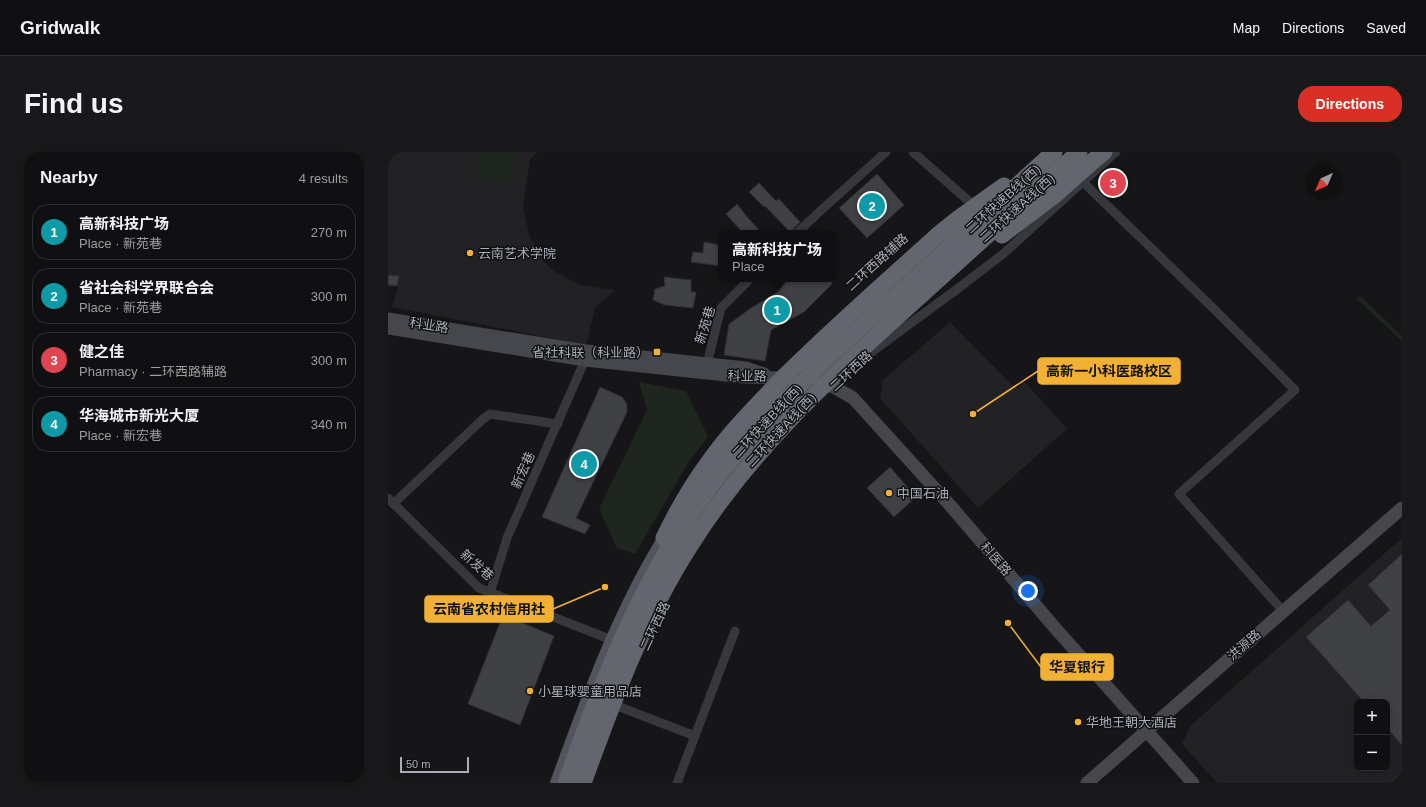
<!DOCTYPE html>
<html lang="en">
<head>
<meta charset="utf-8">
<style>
  body { margin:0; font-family:Helvetica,"Noto Sans SC",sans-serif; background:#19191b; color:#f1f3f6 }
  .controls { position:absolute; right:12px; bottom:12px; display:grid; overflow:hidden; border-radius:8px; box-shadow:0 2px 10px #0003 }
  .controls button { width:36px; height:36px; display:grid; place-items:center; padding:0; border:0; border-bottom:1px solid #303032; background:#101012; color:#f1f3f6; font:20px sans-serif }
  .compass { position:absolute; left:918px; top:12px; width:36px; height:36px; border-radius:50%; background:#101012; box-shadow:0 2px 10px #0003; rotate:224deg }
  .scale { position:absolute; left:12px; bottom:10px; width:69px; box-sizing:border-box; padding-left:4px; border:2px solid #a8adb8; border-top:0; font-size:11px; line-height:14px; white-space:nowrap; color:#a8adb8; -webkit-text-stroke:3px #111113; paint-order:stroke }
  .you { position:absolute; left:640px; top:439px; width:14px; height:14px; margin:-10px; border:3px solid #fff; border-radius:50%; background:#1a73e8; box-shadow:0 0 0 6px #1a73e833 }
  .badge { display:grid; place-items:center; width:26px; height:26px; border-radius:50%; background:#d93025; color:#fff; font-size:13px; font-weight:700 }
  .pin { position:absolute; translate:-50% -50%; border:2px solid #fff; box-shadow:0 1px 4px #0006 }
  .popup { position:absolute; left:330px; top:78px; width:118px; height:52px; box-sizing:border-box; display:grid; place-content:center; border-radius:8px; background:#101012; filter:drop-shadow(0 1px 3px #0005); font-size:13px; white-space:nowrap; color:#9c9d9f }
  .popup b { font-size:15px; color:#f1f3f6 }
  .popup::after { content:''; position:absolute; left:50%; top:100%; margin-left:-8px; border:8px solid transparent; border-top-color:#101012 }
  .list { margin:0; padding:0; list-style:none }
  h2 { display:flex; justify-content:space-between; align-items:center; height:52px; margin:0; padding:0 16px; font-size:17px }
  h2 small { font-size:13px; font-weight:400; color:#9c9d9f }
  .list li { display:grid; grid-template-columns:26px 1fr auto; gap:12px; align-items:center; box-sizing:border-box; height:56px; margin:0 8px 8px; padding:0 8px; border:1px solid #303032; border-radius:16px }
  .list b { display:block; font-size:15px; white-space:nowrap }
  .list p { margin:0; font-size:13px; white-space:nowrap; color:#9c9d9f }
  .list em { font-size:13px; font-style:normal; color:#9c9d9f }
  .map { position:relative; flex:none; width:1014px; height:631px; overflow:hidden; border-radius:16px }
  header { display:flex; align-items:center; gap:24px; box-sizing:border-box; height:56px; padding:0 20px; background:#101012; border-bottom:1px solid #303032 }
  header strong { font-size:19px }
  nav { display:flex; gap:22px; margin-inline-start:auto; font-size:14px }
  .intro { display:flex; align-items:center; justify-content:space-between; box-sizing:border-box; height:96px; padding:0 24px }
  h1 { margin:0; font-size:28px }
  .button { padding:10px 18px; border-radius:16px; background:#d93025; color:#fff; font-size:14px; font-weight:700 }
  main { display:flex; gap:24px; padding:0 24px }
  aside { flex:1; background:#101012; border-radius:16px; box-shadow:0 2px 10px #0003 }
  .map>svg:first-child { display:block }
</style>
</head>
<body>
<header>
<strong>Gridwalk</strong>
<nav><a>Map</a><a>Directions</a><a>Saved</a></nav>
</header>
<div class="intro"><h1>Find us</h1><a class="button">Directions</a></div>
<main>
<aside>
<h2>Nearby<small>4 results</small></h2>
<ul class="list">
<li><span class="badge" style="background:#0f9aa8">1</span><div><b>高新科技广场</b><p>Place · 新苑巷</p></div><em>270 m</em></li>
<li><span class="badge" style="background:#0f9aa8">2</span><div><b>省社会科学界联合会</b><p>Place · 新苑巷</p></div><em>300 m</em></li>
<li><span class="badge" style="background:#e0444e">3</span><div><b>健之佳</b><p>Pharmacy · 二环西路辅路</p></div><em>300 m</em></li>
<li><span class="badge" style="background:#0f9aa8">4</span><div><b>华海城市新光大厦</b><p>Place · 新宏巷</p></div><em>340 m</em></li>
</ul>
</aside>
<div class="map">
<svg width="1014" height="631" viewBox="0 0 1014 631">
  <rect width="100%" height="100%" fill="#161618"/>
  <g fill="#222225" fill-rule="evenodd">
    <polygon points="0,0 150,0 142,7 135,54 141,83 155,109 166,119 192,133 227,138 207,156 198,193 4,155 10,134 0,133"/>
    <polygon points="562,170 625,234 631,236 637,230 679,277 590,356 492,246 495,228"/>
    <path d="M1014 386V631H829L794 592 802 574ZM969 550H999V616H969Z"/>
  </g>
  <g fill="#1e261f">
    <polygon points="90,0 129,0 125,31 86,26"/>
    <polygon points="972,144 1014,184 1014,189 969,147"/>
    <polygon points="251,230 298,239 320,285 300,311 247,402 229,396 211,357 259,258"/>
  </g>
  <g fill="#404145" stroke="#303034">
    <polygon points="489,22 516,53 479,86 451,56"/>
    <polygon points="371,31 388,49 391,47 412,70 402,80 377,54 376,55 361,40"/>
    <polygon points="349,52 360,66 374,81 355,81 338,62"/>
    <polygon points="316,90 333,93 333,114 303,110 305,100 315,101"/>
    <polygon points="0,123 11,124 9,134 0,133"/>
    <polygon points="276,125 303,128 303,140 308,140 305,156 277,153 265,148 267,137 277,134"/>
    <polygon points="400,127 443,127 444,132 416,160 383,178 377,209 336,203 341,172 363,156 390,140"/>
    <polygon points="212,235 234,245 239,252 239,260 188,366 202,373 197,382 154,365"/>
    <polygon points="502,315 528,345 506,365 479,336"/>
    <polygon points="1014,402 1014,593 999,576 999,550 976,550 918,485 960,448 983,474 1002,458 980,433"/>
    <polygon points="115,463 166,484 132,573 80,552"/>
  </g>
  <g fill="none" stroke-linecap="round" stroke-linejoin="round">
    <g stroke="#37383d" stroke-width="9">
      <polyline points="525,0 583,51"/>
      <polyline points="695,30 824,155 907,238 791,342 895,459"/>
      <polyline points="409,81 430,61 498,0"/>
      <polyline points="482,201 568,138 615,102 728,0"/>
      <polyline points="319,212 333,156 362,127"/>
      <polyline points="0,346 91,436 224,488"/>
      <polyline points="5,352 95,267 102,262 170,272"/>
      <polyline points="102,441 119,386 197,208"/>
      <polyline points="232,555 307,584"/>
      <polyline points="289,631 347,479"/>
    </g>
    <g stroke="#45474d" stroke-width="13">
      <polyline points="0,167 198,199 358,216 376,222"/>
      <polyline points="0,176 197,208 357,225 401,226"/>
      <polyline points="430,231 446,235 465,246 561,352 668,477 805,631"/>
      <polyline points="699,631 1014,356"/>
    </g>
    <g stroke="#53555c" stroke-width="14">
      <polyline points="331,309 384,250"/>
      <path d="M169 631C201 544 232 456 282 378"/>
    </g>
    <g stroke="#63666e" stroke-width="17">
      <polyline points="705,9 716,0"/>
      <polyline points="550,83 570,67 616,34"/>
    </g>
    <g stroke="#63666e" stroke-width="17">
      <polyline points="614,83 668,42 705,9"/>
      <path d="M276 386C289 359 303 334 321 310 342 280 368 254 393 228 443 178 497 131 550 83"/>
      <path d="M178 631C210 541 244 452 296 372 352 286 427 216 503 148 558 99 612 49 666 0"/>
      <path d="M195 631C225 549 255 466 303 392 361 300 440 227 521 154 578 103 634 51 691 0"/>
    </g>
  </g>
  <g fill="#f2b134" stroke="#111113" stroke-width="1.5">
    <circle cx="82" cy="101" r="4"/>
    <rect x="265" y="196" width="8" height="8" rx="2"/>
    <circle cx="501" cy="341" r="4"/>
    <circle cx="142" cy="539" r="4"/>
    <circle cx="690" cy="570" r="4"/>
  </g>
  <g text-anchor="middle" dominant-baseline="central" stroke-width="3" stroke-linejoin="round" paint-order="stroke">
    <g font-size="13" fill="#a8adb8" stroke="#111113">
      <text transform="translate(615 47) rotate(-42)">二环快速B线(西)</text>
      <text transform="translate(629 56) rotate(-42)">二环快速A线(西)</text>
      <text transform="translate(489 110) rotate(-42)">二环西路辅路</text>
      <text transform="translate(41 173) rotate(9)">科业路</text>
      <text transform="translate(317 173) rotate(-73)">新苑巷</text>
      <text transform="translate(463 219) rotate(-43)">二环西路</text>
      <text transform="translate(359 224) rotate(1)">科业路</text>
      <text transform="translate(379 269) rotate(-47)">二环快速B线(西)</text>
      <text transform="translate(393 278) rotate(-47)">二环快速A线(西)</text>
      <text transform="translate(135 318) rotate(-66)">新宏巷</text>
      <text transform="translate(608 407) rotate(49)">科医路</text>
      <text transform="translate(89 413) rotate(41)">新发巷</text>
      <text transform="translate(267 474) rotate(-65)">二环西路</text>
      <text transform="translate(856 493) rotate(-41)">洪源路</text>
    </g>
    <g font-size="13" fill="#a8adb8" stroke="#111113" text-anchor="start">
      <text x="90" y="101">云南艺术学院</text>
      <text x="261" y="200" text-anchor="end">省社科联（科业路）</text>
      <text x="509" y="341">中国石油</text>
      <text x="150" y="539">小星球婴童用品店</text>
      <text x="698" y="570">华地王朝大酒店</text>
    </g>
  </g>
  <path fill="none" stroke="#f2b134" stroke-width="1.5" d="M585 262L650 219M217 435L165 457M620 471L653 515"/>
  <g fill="#f2b134" stroke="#111113" stroke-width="1.5">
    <circle cx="585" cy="262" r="4"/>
    <circle cx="217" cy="435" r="4"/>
    <circle cx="620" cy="471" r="4"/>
  </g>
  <g fill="#f2b134" stroke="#f2b134" stroke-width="1.5">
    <rect x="650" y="206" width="142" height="26" rx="4"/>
    <rect x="37" y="444" width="128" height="26" rx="4"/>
    <rect x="653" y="502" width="72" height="26" rx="4"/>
  </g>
  <g font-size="14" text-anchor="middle" font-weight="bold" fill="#111">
    <text x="721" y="224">高新一小科医路校区</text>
    <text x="101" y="462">云南省农村信用社</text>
    <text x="689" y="520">华夏银行</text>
  </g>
</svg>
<div class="controls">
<button>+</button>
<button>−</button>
</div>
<svg class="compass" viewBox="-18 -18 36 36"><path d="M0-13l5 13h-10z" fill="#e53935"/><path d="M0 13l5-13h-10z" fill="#9c9d9f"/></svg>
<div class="scale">50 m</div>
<div class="you"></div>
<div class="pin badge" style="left:389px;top:158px;background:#0f9aa8">1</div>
<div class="popup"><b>高新科技广场</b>Place</div>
<div class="pin badge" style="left:484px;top:54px;background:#0f9aa8">2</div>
<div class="pin badge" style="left:725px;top:31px;background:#e0444e">3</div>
<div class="pin badge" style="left:196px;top:312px;background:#0f9aa8">4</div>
</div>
</main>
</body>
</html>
